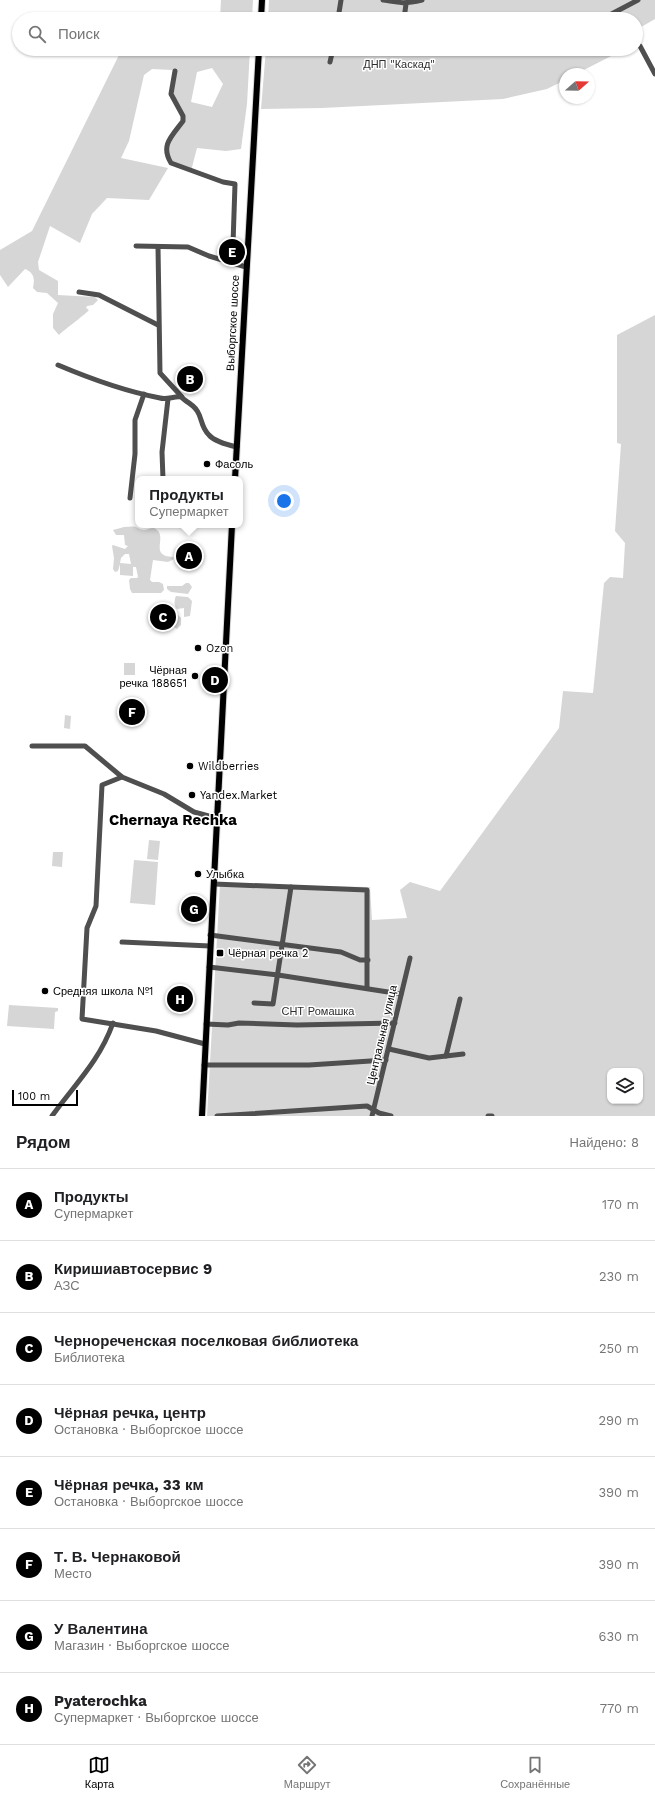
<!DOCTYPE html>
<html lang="ru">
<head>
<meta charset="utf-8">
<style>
  body { margin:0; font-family:"Work Sans",sans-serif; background:#f2f2f2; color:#202124 }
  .controls { position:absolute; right:12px; bottom:12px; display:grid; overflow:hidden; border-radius:8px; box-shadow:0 1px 3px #0004 }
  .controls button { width:36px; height:36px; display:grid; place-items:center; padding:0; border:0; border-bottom:1px solid #e0e0e0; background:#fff; color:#202124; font:20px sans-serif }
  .compass { position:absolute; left:559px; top:68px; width:36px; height:36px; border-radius:50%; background:#fff; box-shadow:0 1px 3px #0004; rotate:70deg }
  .scale { position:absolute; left:12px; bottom:10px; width:66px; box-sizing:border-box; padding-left:4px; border:2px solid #000; border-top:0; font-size:11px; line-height:14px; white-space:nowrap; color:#000; -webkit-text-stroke:3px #fff; paint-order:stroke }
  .you { position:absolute; left:284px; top:501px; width:14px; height:14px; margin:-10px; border:3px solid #fff; border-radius:50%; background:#1a73e8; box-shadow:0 0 0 6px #1a73e833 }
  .badge { display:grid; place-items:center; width:26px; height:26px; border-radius:50%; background:#000; color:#fff; font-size:13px; font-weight:700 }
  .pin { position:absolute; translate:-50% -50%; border:2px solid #fff; box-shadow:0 1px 4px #0006 }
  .popup { position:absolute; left:135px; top:476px; width:108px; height:52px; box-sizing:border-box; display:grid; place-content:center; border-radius:8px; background:#fff; filter:drop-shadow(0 1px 3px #0005); font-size:13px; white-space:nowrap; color:#757577 }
  .popup b { font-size:15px; color:#202124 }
  .popup::after { content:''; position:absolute; left:50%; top:100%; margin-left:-8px; border:8px solid transparent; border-top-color:#fff }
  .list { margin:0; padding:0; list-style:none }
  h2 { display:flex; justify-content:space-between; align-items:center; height:52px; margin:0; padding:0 16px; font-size:17px }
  h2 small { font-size:13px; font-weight:400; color:#757577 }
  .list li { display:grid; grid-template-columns:26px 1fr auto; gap:12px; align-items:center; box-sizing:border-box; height:72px; padding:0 16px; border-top:1px solid #e0e0e0 }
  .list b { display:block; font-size:15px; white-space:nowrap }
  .list p { margin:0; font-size:13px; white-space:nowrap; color:#757577 }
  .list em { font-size:13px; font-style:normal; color:#757577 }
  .icon { flex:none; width:22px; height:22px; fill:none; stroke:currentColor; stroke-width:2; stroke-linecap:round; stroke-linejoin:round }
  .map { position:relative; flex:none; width:655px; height:1116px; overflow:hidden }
  .search { position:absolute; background:#fff; box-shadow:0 1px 3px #0004; left:12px; right:12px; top:12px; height:44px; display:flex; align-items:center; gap:10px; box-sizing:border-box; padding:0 14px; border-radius:22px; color:#757577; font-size:15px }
  .sheet { height:628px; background:#fff }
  nav { display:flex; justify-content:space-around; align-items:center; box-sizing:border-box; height:56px; border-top:1px solid #e0e0e0; background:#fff; font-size:11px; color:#757577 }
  nav a { display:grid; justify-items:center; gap:2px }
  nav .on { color:#000 }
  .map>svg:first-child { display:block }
</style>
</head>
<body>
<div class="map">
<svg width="655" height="1116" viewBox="0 0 655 1116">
  <rect width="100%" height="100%" fill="#fff"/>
  <g fill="#d6d6d6" fill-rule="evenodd">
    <polygon points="221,0 253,0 252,19 220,19"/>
    <polygon points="269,0 655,0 655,19 636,30 636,19 268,19"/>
    <path d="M218 49H250L247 104 241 149 226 151 197 148 191 171 171 163 167 144 183 121 171 94 175 72 172 70 152 69 144 75 129 141 121 158 168 168 149 200 107 198 92 214 80 243 50 226 38 262 39 270 58 281V295L95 297 98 300 93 305 87 306 86 308 89 310C86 314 65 329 59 335L53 328V314L58 303 47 293 37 292 33 288C35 278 34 273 25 269L8 287 0 275V250L32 231 119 55 218 51ZM212 68 223 84 212 107 191 102 197 72Z"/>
    <polygon points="266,49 625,49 576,74 565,74 565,80 547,89 503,99 322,108 261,109"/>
    <path d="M655 315V1116H207L220 884 370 887 372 920 407 918 400 890 410 882 440 891 559 728 563 691 593 693 604 583 610 577 623 578 625 543 615 531 621 444 617 443V335ZM610 1071H640V1101H610Z"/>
    <path d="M124 527C128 527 133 526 136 527 140 529 141 530 145 530 150 529 153 526 157 530 167 538 149 556 173 557L174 559 168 562 153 560 150 580 152 582H159L163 584 164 590 161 593H132L130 589 129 580 131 578H137L138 577 136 567H133V576L120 575V564L118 571 115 572 113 569 114 558 112 546 113 545 125 549 128 546 125 545 124 535H116L113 530ZM125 554H129L131 564 120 563 121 558Z"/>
    <polygon points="186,583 189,583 192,587 188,594 171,592 167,589 167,586 182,586"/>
    <path d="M176 596 188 597 192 601 190 616 184 617V608L177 609C174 606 174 600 176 596Z"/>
    <polygon points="177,614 181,618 181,625 177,629 172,626 173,615"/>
    <rect x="124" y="663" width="11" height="12"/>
    <polygon points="65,715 71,716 70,729 64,728"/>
    <polygon points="149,840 160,841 158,860 147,859"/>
    <polygon points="53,852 63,852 62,867 52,866"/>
    <polygon points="134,860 158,862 155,905 130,903"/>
    <polygon points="9,1005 58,1008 58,1011 55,1012 54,1029 7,1026"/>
  </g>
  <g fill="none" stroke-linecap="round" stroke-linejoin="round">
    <g stroke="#dbdbdb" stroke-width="8">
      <g id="major">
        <polyline points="261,19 262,0"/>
        <polyline points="235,479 259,49"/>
        <polyline points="202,1116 232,525"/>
      </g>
    </g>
    <g stroke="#4f4f4f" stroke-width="5">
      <path d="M383 0C400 3 405 4 422 0"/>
      <polyline points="338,19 341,0"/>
      <polyline points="404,19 406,4"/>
      <polyline points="602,19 638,0"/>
      <polyline points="640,46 655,74"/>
      <polyline points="330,62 333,49"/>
      <path d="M175 71 171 94 183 116V121C172 136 160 145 171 163L223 182 235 184 233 244 236 264"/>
      <polyline points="136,246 188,247 209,256 246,267"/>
      <polyline points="158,247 160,373 182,397"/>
      <polyline points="79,292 99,295 158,325"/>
      <path d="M58 365C91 379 124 391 160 398 167 400 174 396 181 397 182 398 185 400 186 401 206 413 197 423 209 435 215 442 228 445 237 447"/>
      <polyline points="163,479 162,452 168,399"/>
      <polyline points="130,498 135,454 135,420 144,394"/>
      <polyline points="32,746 85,746 122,777 164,794 194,812 216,818"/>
      <polyline points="122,777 102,785 96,906 87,928 82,1019 156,1031 205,1044"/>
      <polyline points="214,884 367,890 367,988"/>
      <polyline points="210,935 341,952 360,960 368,960"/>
      <polyline points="122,942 210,946"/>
      <polyline points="209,967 278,975 401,994"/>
      <polyline points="254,1003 273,1004 291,887"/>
      <polyline points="206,1024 228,1025 239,1023 297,1025 395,1023"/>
      <polyline points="389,1049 429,1058 463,1054"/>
      <polyline points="446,1056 460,999"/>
      <polyline points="204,1065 309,1065 386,1060"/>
      <path d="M52 1116C75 1084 99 1062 113 1023"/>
      <polyline points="217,1116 367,1106 379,1113 391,1116"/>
      <polyline points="372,1116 410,958"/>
      <polyline points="488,1116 492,1116"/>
    </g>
    <use href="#major" stroke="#000" stroke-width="6"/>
  </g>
  <g fill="#000" stroke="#fff" stroke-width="1.5">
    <circle cx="207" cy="464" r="4"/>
    <circle cx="198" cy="648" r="4"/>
    <circle cx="195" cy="676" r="4"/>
    <circle cx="190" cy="766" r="4"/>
    <circle cx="192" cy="795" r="4"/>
    <circle cx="198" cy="874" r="4"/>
    <rect x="216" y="949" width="8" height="8" rx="2"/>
    <circle cx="45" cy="991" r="4"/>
  </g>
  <g text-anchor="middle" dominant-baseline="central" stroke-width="3" stroke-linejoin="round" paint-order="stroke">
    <g font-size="11" fill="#2d2d2d" stroke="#fff">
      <text x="399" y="64">ДНП "Каскад"</text>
      <text x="318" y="1011">СНТ Ромашка</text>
    </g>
    <g font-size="11" fill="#000" stroke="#fff">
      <text transform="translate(233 323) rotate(-87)">Выборгское шоссе</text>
      <text transform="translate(382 1035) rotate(-77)">Центральная улица</text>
    </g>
    <g font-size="11" fill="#000" stroke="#fff" text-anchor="start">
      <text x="215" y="464">Фасоль</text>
      <text x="206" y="648">Ozon</text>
      <text x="187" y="670" text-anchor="end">Чёрная<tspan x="187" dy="13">речка 188651</tspan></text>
      <text x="198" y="766">Wildberries</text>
      <text x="200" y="795">Yandex.Market</text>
      <text x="206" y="874">Улыбка</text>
      <text x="228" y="953">Чёрная речка 2</text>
      <text x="53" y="991">Средняя школа №1</text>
    </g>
    <g font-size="15" font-weight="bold" fill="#000" stroke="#fff">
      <text x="173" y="820">Chernaya Rechka</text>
    </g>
  </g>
</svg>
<div class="controls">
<button><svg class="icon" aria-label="layers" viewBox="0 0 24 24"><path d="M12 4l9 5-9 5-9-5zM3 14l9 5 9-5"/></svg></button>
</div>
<svg class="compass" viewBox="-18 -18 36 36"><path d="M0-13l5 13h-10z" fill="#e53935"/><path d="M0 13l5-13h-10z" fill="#757577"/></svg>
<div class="scale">100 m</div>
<div class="you"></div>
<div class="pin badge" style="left:189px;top:556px">A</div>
<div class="popup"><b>Продукты</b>Супермаркет</div>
<div class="pin badge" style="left:190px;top:379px">B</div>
<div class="pin badge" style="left:163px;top:617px">C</div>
<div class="pin badge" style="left:215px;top:680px">D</div>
<div class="pin badge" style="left:232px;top:252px">E</div>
<div class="pin badge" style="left:132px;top:712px">F</div>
<div class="pin badge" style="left:194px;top:909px">G</div>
<div class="pin badge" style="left:180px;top:999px">H</div>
<div class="search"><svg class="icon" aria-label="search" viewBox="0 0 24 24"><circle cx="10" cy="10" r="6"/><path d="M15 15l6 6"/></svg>Поиск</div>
</div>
<section class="sheet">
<h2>Рядом<small>Найдено: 8</small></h2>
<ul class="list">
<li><span class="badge">A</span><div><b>Продукты</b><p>Супермаркет</p></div><em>170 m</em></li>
<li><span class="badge">B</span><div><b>Киришиавтосервис 9</b><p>АЗС</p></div><em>230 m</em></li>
<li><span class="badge">C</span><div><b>Чернореченская поселковая библиотека</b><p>Библиотека</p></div><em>250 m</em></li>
<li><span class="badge">D</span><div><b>Чёрная речка, центр</b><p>Остановка · Выборгское шоссе</p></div><em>290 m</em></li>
<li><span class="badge">E</span><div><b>Чёрная речка, 33 км</b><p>Остановка · Выборгское шоссе</p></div><em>390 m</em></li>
<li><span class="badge">F</span><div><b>Т. В. Чернаковой</b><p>Место</p></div><em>390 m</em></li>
<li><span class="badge">G</span><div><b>У Валентина</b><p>Магазин · Выборгское шоссе</p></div><em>630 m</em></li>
<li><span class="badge">H</span><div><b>Pyaterochka</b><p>Супермаркет · Выборгское шоссе</p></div><em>770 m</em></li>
</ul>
</section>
<nav>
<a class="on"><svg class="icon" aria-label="map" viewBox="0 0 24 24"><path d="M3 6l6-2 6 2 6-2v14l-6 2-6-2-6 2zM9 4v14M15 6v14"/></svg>Карта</a>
<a><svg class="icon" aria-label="directions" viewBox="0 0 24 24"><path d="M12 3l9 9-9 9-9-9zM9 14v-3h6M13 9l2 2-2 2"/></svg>Маршрут</a>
<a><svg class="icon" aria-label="saved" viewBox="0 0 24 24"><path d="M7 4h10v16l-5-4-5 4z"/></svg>Сохранённые</a>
</nav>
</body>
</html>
